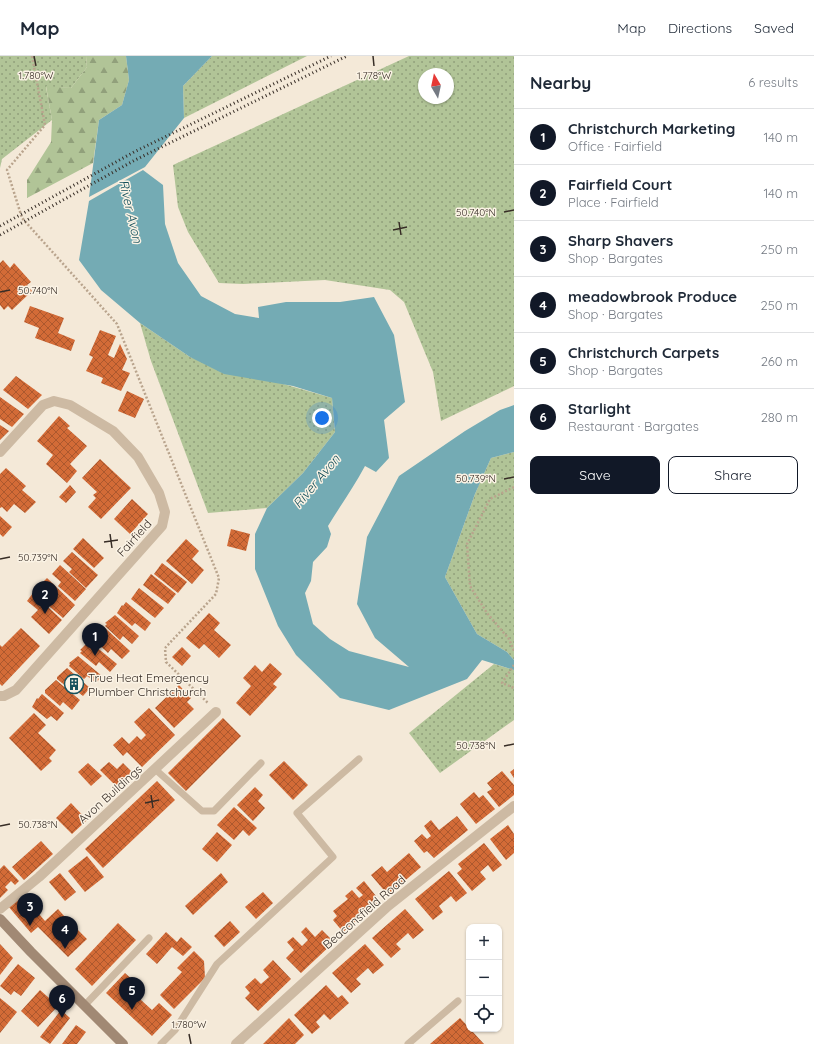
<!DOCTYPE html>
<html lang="en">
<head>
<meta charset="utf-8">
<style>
  body { margin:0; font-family:Quicksand,sans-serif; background:#f6f6f7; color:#1f2937 }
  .controls { position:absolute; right:12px; bottom:12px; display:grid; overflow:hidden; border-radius:8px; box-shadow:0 1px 3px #0004 }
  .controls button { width:36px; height:36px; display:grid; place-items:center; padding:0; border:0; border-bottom:1px solid #e0e1e3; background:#fff; color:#1f2937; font:20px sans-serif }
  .compass { position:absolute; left:418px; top:12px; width:36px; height:36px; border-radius:50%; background:#fff; box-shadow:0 1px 3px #0004; rotate:351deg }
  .you { position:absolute; left:322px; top:362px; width:14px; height:14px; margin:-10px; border:3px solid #fff; border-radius:50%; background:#1a73e8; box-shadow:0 0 0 6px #1a73e833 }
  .badge { display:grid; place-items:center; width:26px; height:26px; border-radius:50%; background:#111827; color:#fff; font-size:13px; font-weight:700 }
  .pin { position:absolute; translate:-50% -33px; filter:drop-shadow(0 1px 2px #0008) }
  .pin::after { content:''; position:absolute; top:21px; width:14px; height:12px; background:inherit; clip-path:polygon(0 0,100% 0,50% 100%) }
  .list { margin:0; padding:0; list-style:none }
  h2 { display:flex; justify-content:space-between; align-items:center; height:52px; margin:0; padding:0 16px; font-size:17px }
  h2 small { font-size:13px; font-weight:400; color:#747a83 }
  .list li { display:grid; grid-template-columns:26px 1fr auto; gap:12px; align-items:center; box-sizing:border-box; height:56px; padding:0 16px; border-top:1px solid #e0e1e3 }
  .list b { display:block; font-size:15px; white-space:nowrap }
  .list p { margin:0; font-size:13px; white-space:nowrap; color:#747a83 }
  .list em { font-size:13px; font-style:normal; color:#747a83 }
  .actions { display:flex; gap:8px; padding:12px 16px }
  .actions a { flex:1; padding:9px 0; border:1px solid #111827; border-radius:8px; text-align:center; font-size:14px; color:#111827 }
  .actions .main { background:#111827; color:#fff }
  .icon { flex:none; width:22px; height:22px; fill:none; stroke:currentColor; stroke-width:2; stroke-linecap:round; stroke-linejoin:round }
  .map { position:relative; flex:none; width:514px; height:988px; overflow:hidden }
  header { display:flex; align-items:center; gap:24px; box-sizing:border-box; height:56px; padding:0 20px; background:#fff; border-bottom:1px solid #e0e1e3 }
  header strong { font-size:19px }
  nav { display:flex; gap:22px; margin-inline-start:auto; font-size:14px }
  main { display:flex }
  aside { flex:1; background:#fff }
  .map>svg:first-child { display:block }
</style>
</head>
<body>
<header>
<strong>Map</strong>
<nav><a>Map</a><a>Directions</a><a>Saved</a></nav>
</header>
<main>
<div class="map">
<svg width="514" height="988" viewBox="0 0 514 988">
  <defs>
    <pattern id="grass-dots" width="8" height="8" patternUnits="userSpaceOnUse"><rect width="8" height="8" fill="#b1c497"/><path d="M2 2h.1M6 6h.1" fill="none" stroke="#91a07b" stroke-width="1.8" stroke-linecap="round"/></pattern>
    <pattern id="forest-firs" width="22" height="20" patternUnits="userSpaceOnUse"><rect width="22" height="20" fill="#b1c497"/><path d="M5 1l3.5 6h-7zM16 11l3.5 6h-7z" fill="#91a07b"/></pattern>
    <pattern id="building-cross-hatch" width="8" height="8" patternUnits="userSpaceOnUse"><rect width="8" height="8" fill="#d36b37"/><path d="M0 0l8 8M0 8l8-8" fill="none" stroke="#ac582e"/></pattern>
  </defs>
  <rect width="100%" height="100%" fill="#f4e9d8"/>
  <g fill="url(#grass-dots)" fill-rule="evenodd">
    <polygon points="0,0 86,0 87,11 71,32 46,31 52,64 2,103 0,112"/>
    <polygon points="212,0 307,0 184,62 183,30"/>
    <path d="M409 0H514V330L441 365 433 316 404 246 390 234 325 224 243 228 219 227 188 176 178 151 173 109ZM424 18H448V42H424Z"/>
    <polygon points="140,267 190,301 332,342 335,376 303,417 267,452 208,457 151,305"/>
    <polygon points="514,396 514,604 507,596 477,578 445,521 475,438 491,402"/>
    <polygon points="494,608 514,614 514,664 440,717 409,677"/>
  </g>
  <polygon fill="url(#forest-firs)" points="86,0 126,0 129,24 122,49 99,64 93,107 27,142 27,124 51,86 52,64 46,30 71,32 87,11"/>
  <g fill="#74abb4">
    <polygon points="126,0 212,0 183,30 184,62 145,111 89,141 99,64 122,49 129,24"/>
    <path d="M143 114 163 129 165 168 178 207 201 240 235 258 259 262 258 251 286 246H340L374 241 394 279 405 346 384 364 389 402 376 416 365 410C354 431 340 450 328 470L331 478 327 491 313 506 311 525 305 537 313 568 330 583 349 595 409 611 375 582 357 548 367 481 399 420 465 375 500 354 514 349V396L491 402 475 438 445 521 477 578 507 596 514 604V614L482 604 467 623 389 654 340 642 296 599 278 570 255 513V478L267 452 303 417 335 376 332 342 293 330 224 318 190 301 140 267 101 234 79 204 89 145Z"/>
  </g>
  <g fill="url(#building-cross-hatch)">
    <polygon points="3,204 10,212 14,207 31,226 27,229 32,235 12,254 8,250 4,254 0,249 0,207"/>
    <polygon points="30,250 64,262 58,277 75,284 71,295 35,282 39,272 24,266"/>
    <polygon points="100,274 116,280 108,299 114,302 120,288 127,303 122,314 130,317 121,335 101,327 103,322 86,315 93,301 89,299"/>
    <polygon points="16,320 42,339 28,353 3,334"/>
    <polygon points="127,335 144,343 135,362 118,355"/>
    <polygon points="0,341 24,358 12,371 0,363"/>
    <polygon points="59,360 70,370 67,372 87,390 70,408 77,415 67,427 46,408 53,399 37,385"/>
    <polygon points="0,369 9,375 0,384"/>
    <polygon points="100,403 131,432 101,463 88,451 96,442 93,439 97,436 82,422"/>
    <polygon points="6,412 26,430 22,434 36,446 25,457 14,448 7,456 2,451 0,452 0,418"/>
    <polygon points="70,429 76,436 66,447 59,441"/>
    <polygon points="132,443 148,458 130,478 114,463"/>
    <polygon points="0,460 12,471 3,481 0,478"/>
    <polygon points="231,473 250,478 246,495 227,490"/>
    <polygon points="83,482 104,502 94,512 73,493"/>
    <polygon points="186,483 199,495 192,503 204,514 192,528 166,505"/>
    <polygon points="72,496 98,519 86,532 69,516 72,513 63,505"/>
    <polygon points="162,507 187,526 178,537 154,518"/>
    <polygon points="60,509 86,533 75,545 58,530 61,526 52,518"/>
    <polygon points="151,518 176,538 168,548 143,529"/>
    <polygon points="47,522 75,549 63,562 44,546 51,539 40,529"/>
    <polygon points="139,532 164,552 155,562 131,543"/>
    <polygon points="33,537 62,564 49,578 31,561 38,554 27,545"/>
    <polygon points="126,546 151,567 145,575 135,567 132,570 117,557 122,549 123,550"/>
    <polygon points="209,557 220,567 214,574 231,589 219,602 204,588 199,593 186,582"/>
    <polygon points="115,559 139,580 132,588 123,580 120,584 105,570 107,568 105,567"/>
    <polygon points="104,571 130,595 122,603 111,593 108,597 93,583 93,580"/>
    <polygon points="21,572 40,590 2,630 0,628 0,589 2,591"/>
    <polygon points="89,585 117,608 110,616 99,606 96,610 80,597 82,595 80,594"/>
    <polygon points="182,591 191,600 182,610 172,601"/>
    <polygon points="78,600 102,620 96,627 87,620 84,623 69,610 70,608 69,607"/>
    <polygon points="270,607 282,618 273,628 277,631 250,660 236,647 251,630 243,622 255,609 262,616"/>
    <polygon points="67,612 90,632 83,640 74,633 72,635 57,623 57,621"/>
    <polygon points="56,624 80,644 72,654 63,646 60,650 45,637 45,634"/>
    <polygon points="179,629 191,642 187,646 194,653 174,672 155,652"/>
    <polygon points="42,638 64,657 57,665 51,660 47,663 32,651 37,642 38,643"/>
    <polygon points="149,652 175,679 142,711 127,696 123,700 113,689 122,681 129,688 137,680 141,684 146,679 134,666"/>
    <polygon points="34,657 46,669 38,677 56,694 49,702 52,705 41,715 9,682"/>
    <polygon points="223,662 241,680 186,735 168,717"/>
    <polygon points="284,705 308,729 293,744 269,719"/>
    <polygon points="109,706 117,713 123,707 132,716 117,731 100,714"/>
    <polygon points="88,707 102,720 91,730 78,716"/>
    <polygon points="514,713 514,722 510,716"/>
    <polygon points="502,715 514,729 514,739 499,751 487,736 492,733 487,727"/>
    <polygon points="157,725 175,744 103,812 85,793"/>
    <polygon points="255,731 263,739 258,745 265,752 253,765 237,749"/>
    <polygon points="474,736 479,742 483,739 495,753 476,768 460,748"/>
    <polygon points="71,747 87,764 72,778 56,762"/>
    <polygon points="234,751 257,772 249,780 243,774 234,784 217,769"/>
    <polygon points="457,760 468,774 434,802 427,795 424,797 414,785 422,778 427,783 431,780 424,770 431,764 439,774"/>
    <polygon points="508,769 514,778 514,797 506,804 490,783"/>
    <polygon points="217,776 232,789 217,806 202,793"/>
    <polygon points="41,785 53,798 24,824 12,811"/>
    <polygon points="484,787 502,809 493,816 488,809 480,816 486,823 472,835 457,817 462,813 458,808"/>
    <polygon points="409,797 421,811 388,839 371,819 382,810 387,816"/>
    <polygon points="87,800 104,821 85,836 68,815"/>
    <polygon points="4,809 19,825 15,829 11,825 5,831 8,834 0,842 0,813"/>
    <polygon points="449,815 467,837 456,846 451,840 439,850 443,856 433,864 415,843"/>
    <polygon points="60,817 76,836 65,845 49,826"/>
    <polygon points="221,817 228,826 193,859 185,850"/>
    <polygon points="364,825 376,840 373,843 377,848 343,876 333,864 337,860 333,855 348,843 345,840 352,834 359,842 363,839 356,832"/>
    <polygon points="263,836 273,847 256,863 245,851"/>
    <polygon points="22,838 45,865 58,853 65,861 59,867 71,879 77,873 87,883 68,901 38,871 31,877 8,850"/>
    <polygon points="405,853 424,874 413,883 408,877 396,888 401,893 391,902 372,882"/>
    <polygon points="230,865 240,876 224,891 214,880"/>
    <polygon points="118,867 136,884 92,930 75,913"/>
    <polygon points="306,871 315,881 322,874 334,886 301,917 286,902 294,894 287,886 293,881 302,890 308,884 301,876"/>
    <polygon points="166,876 177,886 181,881 192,891 183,900 172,891 157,908 146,898"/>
    <polygon points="0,888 13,902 0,919"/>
    <polygon points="365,888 384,909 373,918 368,912 356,923 361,928 351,937 332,917"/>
    <polygon points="194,895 204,905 205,922 174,953 160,939 182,916 177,912"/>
    <polygon points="273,904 291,923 258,955 245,942 250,937 245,931 255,922 261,928 269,921 263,914"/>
    <polygon points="18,908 35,922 21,940 14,935 11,939 0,930"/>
    <polygon points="125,917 136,927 130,934 152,954 159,947 172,959 152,980 106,937"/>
    <polygon points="326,929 338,942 342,939 349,947 330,964 324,958 316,966 320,971 312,978 294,959"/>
    <polygon points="40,934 58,950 38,971 21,955"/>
    <polygon points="0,942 17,956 0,977"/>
    <polygon points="61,954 70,962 50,988 40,981"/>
    <polygon points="289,962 304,979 295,988 263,988"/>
    <polygon points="460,962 484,988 430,988"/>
    <polygon points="76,969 86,976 77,988 62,988"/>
  </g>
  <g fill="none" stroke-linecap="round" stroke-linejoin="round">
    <g stroke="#b9a48d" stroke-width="2.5" stroke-dasharray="2 2" stroke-linecap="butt">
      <polyline points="32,0 45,69 7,114 22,162 117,268 219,522 216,538 165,592 166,606 208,647"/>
      <polyline points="514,431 490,443 467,488 470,530 487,557 509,583 514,595"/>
      <polyline points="514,609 502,627 514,632"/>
    </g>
    <g stroke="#cdbaa3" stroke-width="7">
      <polyline points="156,714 202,755 214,755 261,707"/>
      <polyline points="84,950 149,882"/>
      <polyline points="161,988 175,974 217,908 333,801 297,757 359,703"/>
      <polyline points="408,988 458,945"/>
    </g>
    <g stroke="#cdbaa3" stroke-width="10">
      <polyline points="0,396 43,349 54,345 70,349 113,375 138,401 159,437 165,456 162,470 16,634 4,640 0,640"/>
      <polyline points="0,853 39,821 216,656"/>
      <polyline points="236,988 388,850 514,750"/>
    </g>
    <polyline stroke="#a18974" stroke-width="10" points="0,863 31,896 123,988"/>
    <g stroke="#372d26" stroke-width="3" stroke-dasharray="1 3" stroke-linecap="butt">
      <polyline points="0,170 134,96 331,0"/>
      <polyline points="0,179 135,104 347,0"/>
    </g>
  </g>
  <path fill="none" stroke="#372d26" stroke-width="1.5" d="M34 0 36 10M373 0 374 10M504 156 514 154M399 166 401 179M393 174 407 171M0 236 10 234M504 423 514 421M110 478 112 492M104 486 118 484M0 503 10 501M504 690 514 688M151 739 153 752M145 747 159 744M0 770 10 768M189 978 191 988"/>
  <defs>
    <g id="building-ring" transform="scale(1)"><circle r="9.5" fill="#fbf3e5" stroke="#17525d" stroke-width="1.5"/><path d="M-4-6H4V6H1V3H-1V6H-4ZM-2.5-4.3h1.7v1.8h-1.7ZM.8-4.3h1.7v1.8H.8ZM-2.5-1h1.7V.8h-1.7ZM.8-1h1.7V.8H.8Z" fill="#17525d"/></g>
  </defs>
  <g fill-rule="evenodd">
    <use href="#building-ring" x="74" y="628"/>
  </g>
  <g text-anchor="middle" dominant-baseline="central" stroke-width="3" stroke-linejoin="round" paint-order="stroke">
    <g font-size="12" fill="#372d26" stroke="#fbf3e5">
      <text transform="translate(134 482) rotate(-48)">Fairfield</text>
      <text transform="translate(110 738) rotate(-42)">Avon Buildings</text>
      <text transform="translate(364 856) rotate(-41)">Beaconsfield Road</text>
    </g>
    <g font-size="12" fill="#372d26" stroke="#fbf3e5" text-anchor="start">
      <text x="88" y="621">True Heat Emergency<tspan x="88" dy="14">Plumber Christchurch</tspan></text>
    </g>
    <g font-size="13" font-style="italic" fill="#17525d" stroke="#fbf3e5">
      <text transform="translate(131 155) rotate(77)">River Avon</text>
      <text transform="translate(316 425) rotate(-50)">River Avon</text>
    </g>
  </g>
  <g font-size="10" text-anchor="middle" fill="#372d26" stroke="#fbf3e5" stroke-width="3" stroke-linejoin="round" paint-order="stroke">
    <text x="36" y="23">1.780°W</text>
    <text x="374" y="23">1.778°W</text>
    <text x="476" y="160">50.740°N</text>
    <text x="38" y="238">50.740°N</text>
    <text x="476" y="426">50.739°N</text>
    <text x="38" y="505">50.739°N</text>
    <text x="476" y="693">50.738°N</text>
    <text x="38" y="772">50.738°N</text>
    <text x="189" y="972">1.780°W</text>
  </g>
</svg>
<div class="controls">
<button>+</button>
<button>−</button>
<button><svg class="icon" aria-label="locate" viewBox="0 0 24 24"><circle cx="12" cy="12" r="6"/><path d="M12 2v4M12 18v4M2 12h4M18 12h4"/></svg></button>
</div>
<svg class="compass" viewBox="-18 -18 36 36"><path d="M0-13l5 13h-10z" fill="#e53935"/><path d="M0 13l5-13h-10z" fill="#747a83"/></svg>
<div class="you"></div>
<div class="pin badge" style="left:95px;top:600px">1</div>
<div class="pin badge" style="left:45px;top:558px">2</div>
<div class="pin badge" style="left:30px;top:870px">3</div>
<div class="pin badge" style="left:65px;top:893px">4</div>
<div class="pin badge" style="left:132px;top:954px">5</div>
<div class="pin badge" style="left:62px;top:962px">6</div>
</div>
<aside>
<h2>Nearby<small>6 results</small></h2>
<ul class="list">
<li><span class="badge">1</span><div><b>Christchurch Marketing</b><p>Office · Fairfield</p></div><em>140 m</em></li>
<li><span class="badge">2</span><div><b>Fairfield Court</b><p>Place · Fairfield</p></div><em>140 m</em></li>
<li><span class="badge">3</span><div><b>Sharp Shavers</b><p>Shop · Bargates</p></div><em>250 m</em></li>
<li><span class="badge">4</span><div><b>meadowbrook Produce</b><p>Shop · Bargates</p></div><em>250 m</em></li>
<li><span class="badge">5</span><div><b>Christchurch Carpets</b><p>Shop · Bargates</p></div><em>260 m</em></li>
<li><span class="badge">6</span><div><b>Starlight</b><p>Restaurant · Bargates</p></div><em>280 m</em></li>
</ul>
<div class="actions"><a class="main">Save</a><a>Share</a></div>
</aside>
</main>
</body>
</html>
